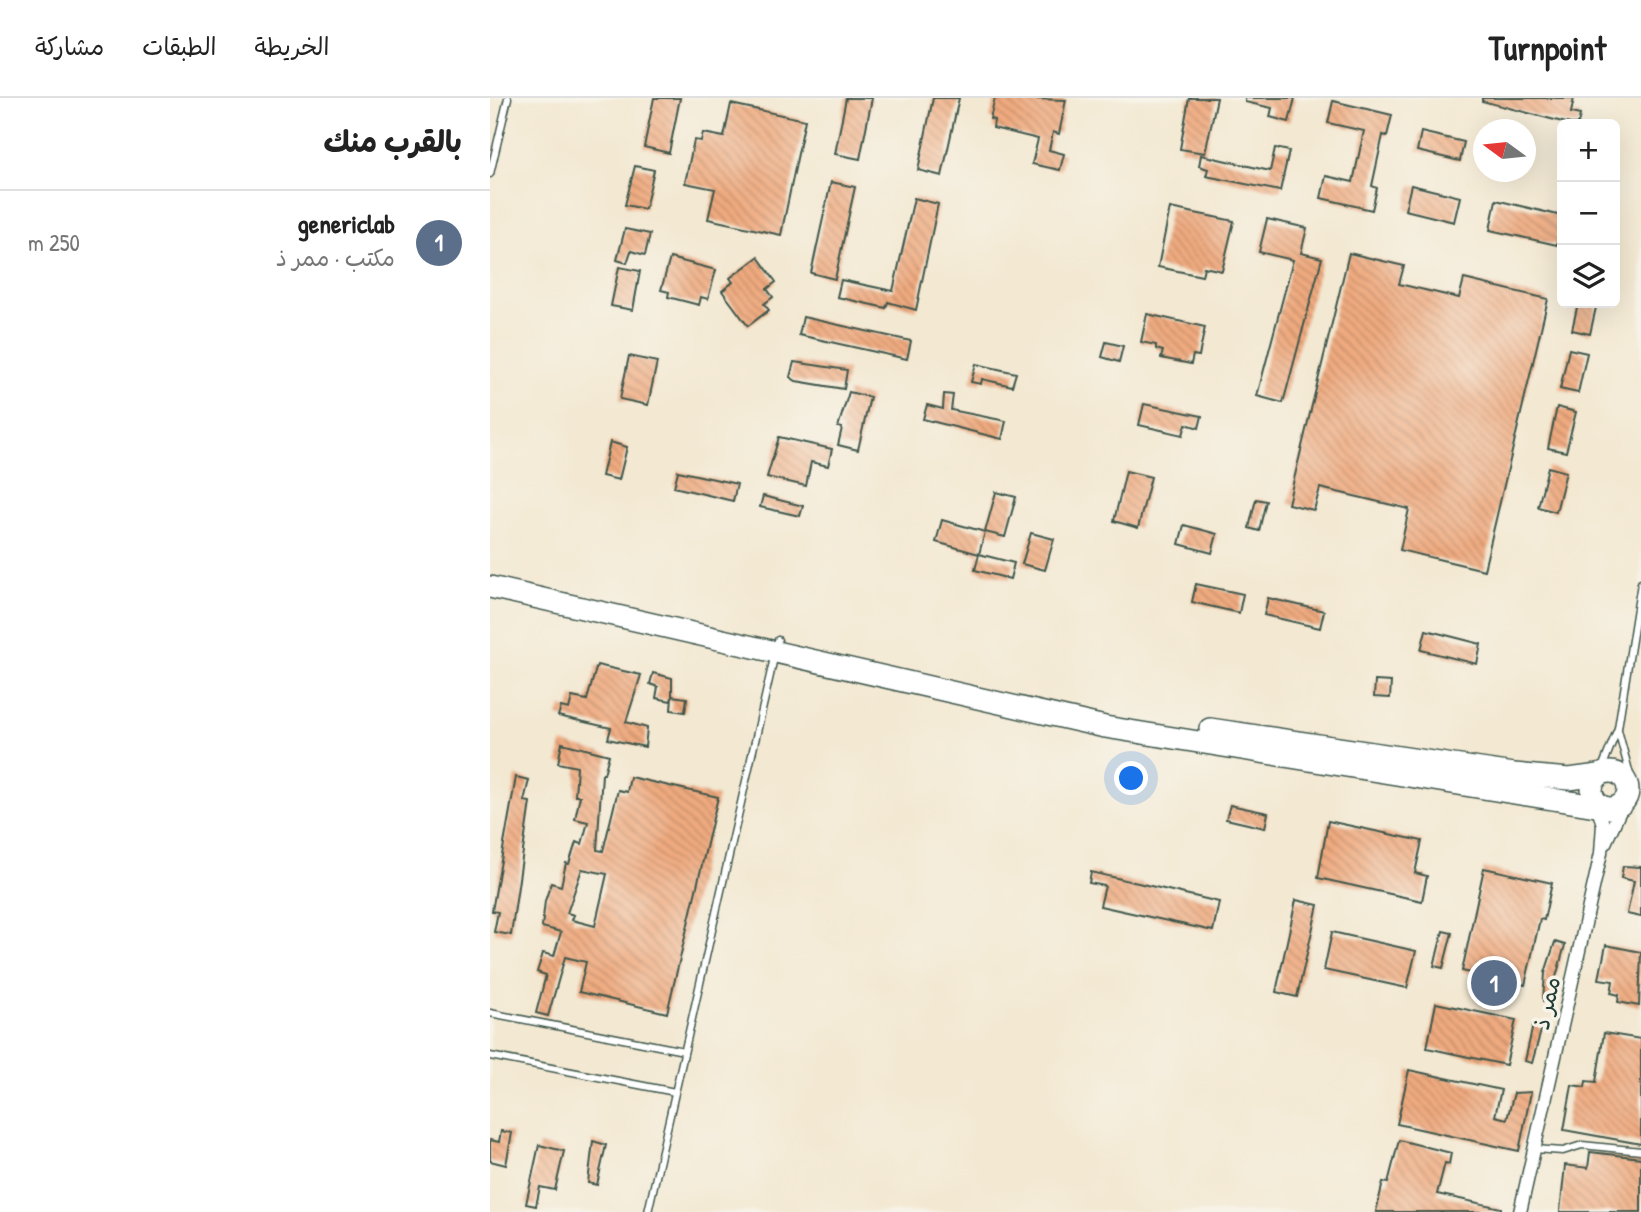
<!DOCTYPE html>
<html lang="ar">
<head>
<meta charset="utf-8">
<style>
  body { margin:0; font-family:"Patrick Hand","Playpen Sans Arabic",sans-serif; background:#f2f2f2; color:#222; direction:rtl }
  .controls { position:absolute; right:21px; top:21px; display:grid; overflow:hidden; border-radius:10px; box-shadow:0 7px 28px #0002 }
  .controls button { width:63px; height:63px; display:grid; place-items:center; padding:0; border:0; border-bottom:2px solid #e0e0e0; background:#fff; color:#222; font:35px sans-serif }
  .compass { position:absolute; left:983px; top:21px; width:63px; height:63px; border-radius:50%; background:#fff; box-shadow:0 7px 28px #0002; rotate:285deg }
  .you { position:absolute; left:642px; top:681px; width:24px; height:24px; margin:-18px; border:5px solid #fff; border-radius:50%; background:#1a73e8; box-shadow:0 0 0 10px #1a73e833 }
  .badge { display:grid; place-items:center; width:46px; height:46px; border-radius:50%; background:#b5179e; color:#fff; font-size:23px; font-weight:700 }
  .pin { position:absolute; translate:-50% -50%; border:4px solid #fff; box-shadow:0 2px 7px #0006 }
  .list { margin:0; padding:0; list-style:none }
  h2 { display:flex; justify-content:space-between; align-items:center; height:91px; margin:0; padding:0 28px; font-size:30px }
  h2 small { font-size:23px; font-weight:400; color:#767676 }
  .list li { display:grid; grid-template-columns:46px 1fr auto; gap:21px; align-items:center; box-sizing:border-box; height:105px; padding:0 28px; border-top:2px solid #e0e0e0 }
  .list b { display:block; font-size:26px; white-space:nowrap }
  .list p { margin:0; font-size:23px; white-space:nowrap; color:#767676 }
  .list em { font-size:23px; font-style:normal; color:#767676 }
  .icon { flex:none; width:38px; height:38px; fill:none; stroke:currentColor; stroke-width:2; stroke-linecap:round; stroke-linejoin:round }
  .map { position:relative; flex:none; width:1151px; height:1114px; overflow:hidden; direction:ltr }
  header { display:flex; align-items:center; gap:42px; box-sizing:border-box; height:98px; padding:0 35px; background:#fff; border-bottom:2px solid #e0e0e0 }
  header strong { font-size:33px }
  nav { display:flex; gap:38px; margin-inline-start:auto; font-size:24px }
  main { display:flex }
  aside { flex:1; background:#fff }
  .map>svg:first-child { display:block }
</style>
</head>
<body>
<header>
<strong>Turnpoint</strong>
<nav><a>الخريطة</a><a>الطبقات</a><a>مشاركة</a></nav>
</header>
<main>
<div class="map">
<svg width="1151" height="1114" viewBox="0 0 1151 1114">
  <defs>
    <pattern id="building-back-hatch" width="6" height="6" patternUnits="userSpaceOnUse" patternTransform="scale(1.75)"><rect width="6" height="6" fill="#f0aa7f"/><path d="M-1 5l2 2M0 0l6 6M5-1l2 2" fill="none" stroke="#c28c69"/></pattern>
  </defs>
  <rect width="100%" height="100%" fill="#f7f3e8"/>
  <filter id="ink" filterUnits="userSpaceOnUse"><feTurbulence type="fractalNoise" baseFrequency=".0143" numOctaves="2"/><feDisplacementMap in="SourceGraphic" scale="14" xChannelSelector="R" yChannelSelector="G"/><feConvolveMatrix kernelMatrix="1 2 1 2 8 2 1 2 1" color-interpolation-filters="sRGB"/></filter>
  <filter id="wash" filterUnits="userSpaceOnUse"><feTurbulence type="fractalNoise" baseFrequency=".00686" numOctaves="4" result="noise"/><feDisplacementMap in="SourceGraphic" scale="28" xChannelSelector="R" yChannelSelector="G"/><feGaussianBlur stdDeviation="1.57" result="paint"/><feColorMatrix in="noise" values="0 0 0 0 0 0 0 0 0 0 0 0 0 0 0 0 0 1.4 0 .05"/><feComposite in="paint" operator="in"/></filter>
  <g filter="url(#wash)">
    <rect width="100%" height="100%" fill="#f3e8d1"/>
    <g id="blocks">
      <g fill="url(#building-back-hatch)" fill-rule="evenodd">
        <polygon points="164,0 190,0 179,55 154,49"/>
        <polygon points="356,0 382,0 370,61 345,56"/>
        <polygon points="443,0 469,0 452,78 428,72"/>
        <polygon points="505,0 576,2 569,36 563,34 559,52 574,56 570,72 542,66 548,41 503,30 504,22 500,21"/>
        <polygon points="699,0 727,0 715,55 690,51"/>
        <polygon points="755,0 805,0 799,24 780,19 782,10 755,4"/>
        <polygon points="992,0 1084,0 1081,15 1090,17 1088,26 1080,26 992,3"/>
        <polygon points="843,3 902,17 897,38 893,37 882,88 887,90 882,112 831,100 836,78 863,84 874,33 838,25"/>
        <polygon points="241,6 315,22 291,137 218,121 225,91 195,85 204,42 211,43 213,35 234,39"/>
        <polygon points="931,34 974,44 970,63 927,53"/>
        <polygon points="785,50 799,53 790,93 716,78 718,71 709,68 711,57 780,73"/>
        <polygon points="145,68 164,72 155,111 135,107"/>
        <polygon points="341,84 365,89 345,181 321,175"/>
        <polygon points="921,87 970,99 964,124 915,112"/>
        <polygon points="424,100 448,106 426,212 398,204 396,210 347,199 351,182 403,193"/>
        <polygon points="1006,102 1072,118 1067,147 1000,132"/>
        <polygon points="680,110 744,123 732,173 714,169 712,178 668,169"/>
        <polygon points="777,121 817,130 811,155 832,160 793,305 767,298 803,162 769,154"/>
        <polygon points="135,131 160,136 155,157 141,153 137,165 127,162"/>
        <polygon points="859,155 914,168 909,186 969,200 974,181 1058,201 994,472 910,452 919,411 830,390 824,412 798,406"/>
        <polygon points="268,159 286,184 277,191 283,199 274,206 279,212 258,228 232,193 243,184 240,180"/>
        <polygon points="180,160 226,172 218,201 211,199 209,207 178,199 179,194 171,192"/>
        <polygon points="129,169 150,173 143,212 121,208"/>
        <polygon points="1088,205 1107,205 1100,236 1082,232"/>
        <polygon points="657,216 715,229 709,258 703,257 701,266 671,260 673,253 666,251 666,247 651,244"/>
        <polygon points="313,219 421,243 417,261 309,237"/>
        <polygon points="616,244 633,248 629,264 612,259"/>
        <polygon points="1079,251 1097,255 1088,295 1070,291"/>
        <polygon points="139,258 167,264 158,307 130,301"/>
        <polygon points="304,264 357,272 354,291 306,283 300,279"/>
        <polygon points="486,266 526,275 522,288 492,281 491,286 481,284"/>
        <polygon points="359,294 380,299 368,352 348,347 352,330 348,329"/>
        <polygon points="454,296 463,297 461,312 516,323 512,341 433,321 437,307 453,311"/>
        <polygon points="654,306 712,318 709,330 696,326 693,337 649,327"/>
        <polygon points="1067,309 1086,314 1076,354 1058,350"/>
        <polygon points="289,339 342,351 338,368 321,364 316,388 277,379"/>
        <polygon points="120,344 137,349 129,382 112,378"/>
        <polygon points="1058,369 1076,374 1066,414 1048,409"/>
        <polygon points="188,373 247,386 243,403 184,389"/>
        <polygon points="636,373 661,379 648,430 624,423"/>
        <polygon points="506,394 526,399 515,439 495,434"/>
        <polygon points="273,398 313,408 310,418 270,409"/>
        <polygon points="766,401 776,403 769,433 759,430"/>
        <polygon points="452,422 495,434 489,456 446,444"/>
        <polygon points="694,427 727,436 722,455 689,446"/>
        <polygon points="541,435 564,441 555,472 532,466"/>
        <polygon points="489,456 524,465 520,481 485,472"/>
        <polygon points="706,486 753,496 749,515 702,504"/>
        <polygon points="778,500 834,513 830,530 774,517"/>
        <polygon points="936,532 991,546 987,566 931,552"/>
        <polygon points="107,567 151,577 136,624 157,630 155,649 118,641 121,630 68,618 71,609 79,611 82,599 97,602"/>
        <polygon points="163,575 182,580 182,598 197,600 195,614 181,612 182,599 181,603 166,600 168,589 160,586"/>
        <polygon points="885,583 901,584 900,600 884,599"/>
        <path d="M72 645 119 657 114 676H112L107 752 113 753 128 692 137 694 140 679 228 699 177 915 89 894 96 864 75 859 58 918 46 915 56 877 47 874 53 855 64 858 71 834 52 829 55 803 61 785 71 788 76 765 79 766 86 744 92 746 98 724 85 721 90 698H85L87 669 68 665ZM92 771 117 776 105 828 82 822 84 817 77 815Z"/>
        <polygon points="26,679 39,682 34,703 40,704 21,837 4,834 8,814 2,813"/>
        <polygon points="740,707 778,715 775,730 736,721"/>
        <polygon points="838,723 932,743 925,775 937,778 932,803 828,780"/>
        <polygon points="1133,768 1151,769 1151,819 1137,816 1144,783 1131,780"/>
        <polygon points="994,770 1062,785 1054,822 1050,821 1035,887 972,873"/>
        <polygon points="601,774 729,804 723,833 610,808 615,788 599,785"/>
        <polygon points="806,802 828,807 807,899 786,894"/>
        <polygon points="953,833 962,835 953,870 944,868"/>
        <polygon points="842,834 926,853 917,890 834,872"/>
        <polygon points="1065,844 1075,847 1059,904 1053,903 1055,875"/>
        <polygon points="1116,847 1151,854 1149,908 1128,904 1129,897 1121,895 1123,883 1109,881"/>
        <polygon points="946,905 1026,922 1016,967 937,950"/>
        <polygon points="1043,927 1052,929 1042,965 1035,963"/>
        <polygon points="1114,935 1151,941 1151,1046 1074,1032 1082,987 1095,989 1096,983 1106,984"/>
        <polygon points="919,972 1011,992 1005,1018 1017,1021 1024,995 1041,994 1029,1053 907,1026"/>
        <polygon points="11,1033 22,1035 16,1067 0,1063 0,1042 9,1044"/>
        <polygon points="909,1042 961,1055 959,1066 955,1065 947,1096 1011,1110 1011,1114 886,1114 893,1084 898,1085"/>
        <polygon points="103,1043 116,1047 107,1087 98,1085"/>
        <polygon points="49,1047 74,1053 65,1092 50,1089 46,1108 36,1106"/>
        <polygon points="1100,1054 1151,1060 1151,1114 1070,1114 1075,1067 1098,1070"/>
      </g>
    </g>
  </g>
  <g filter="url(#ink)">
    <use href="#blocks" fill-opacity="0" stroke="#3f574c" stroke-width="2"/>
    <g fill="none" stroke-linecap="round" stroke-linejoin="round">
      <g stroke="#3f574c" stroke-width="9">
        <g id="service">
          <polyline points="0,76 18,0"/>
          <polyline points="1128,632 1142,684 1138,694"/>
          <polyline points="1110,675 1128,630 1151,485"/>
          <polyline points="0,915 194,953"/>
          <polyline points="0,958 185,994"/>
          <polyline points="1045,1051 1073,1053 1092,1047 1151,1053"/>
          <polyline points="158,1114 288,542"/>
        </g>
      </g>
      <g stroke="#3f574c" stroke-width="15">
        <g id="minor">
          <polyline points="1115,745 1134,704"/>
          <polyline points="1030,1114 1111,755 1113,726 1106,705"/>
        </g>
      </g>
      <g stroke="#3f574c" stroke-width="24">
        <g id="trunk">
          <polyline points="0,489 615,629 1112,709"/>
          <polyline points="720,631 1024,676 1079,681 1109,677"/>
          <circle cx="1120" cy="692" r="18"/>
        </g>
      </g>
      <use href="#service" stroke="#fff" stroke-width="6"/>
      <use href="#minor" stroke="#fff" stroke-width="12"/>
      <use href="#trunk" stroke="#fff" stroke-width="21"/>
    </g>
  </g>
  <g text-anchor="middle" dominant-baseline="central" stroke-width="7" stroke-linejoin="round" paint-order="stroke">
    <g font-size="23" fill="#1f3d34" stroke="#f7f3e8">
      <text transform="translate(1056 905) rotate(-77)">ممر ذ</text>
    </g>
  </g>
</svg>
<div class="controls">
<button>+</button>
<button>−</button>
<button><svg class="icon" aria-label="layers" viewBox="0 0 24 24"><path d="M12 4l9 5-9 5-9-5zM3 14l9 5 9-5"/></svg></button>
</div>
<svg class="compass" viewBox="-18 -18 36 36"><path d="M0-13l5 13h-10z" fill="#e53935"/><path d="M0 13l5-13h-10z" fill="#767676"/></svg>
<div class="you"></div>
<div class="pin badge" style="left:1004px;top:885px;background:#5c6f8a">1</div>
</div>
<aside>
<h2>بالقرب منك<small></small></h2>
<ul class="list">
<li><span class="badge" style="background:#5c6f8a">1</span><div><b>genericlab</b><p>مكتب · ممر ذ</p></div><em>250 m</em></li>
</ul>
</aside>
</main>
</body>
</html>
